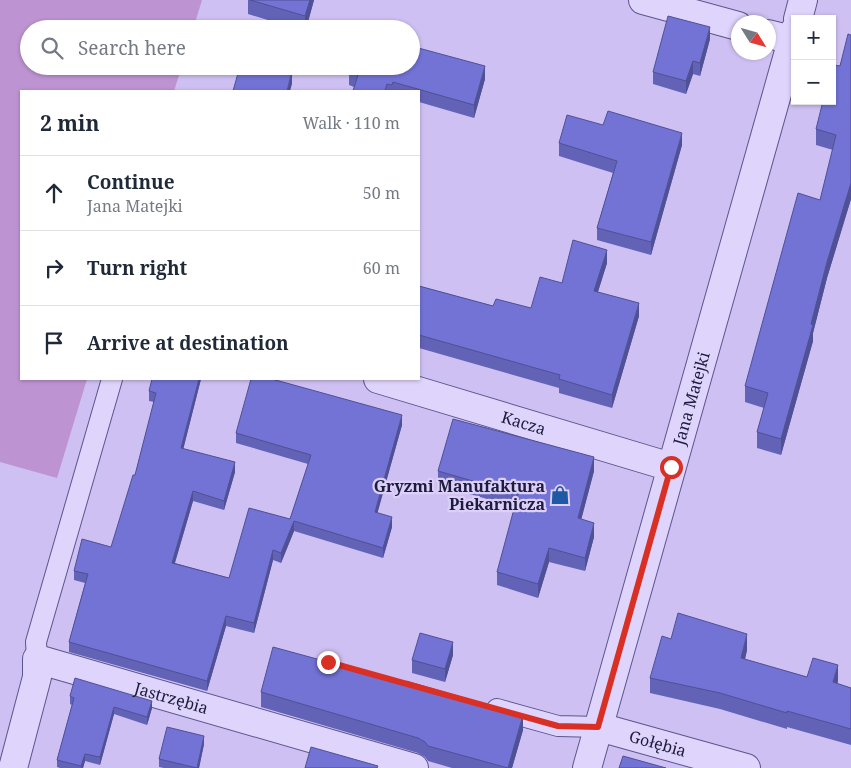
<!DOCTYPE html>
<html lang="en">
<head>
<meta charset="utf-8">
<style>
  body { margin:0; font-family:"Noto Serif",serif; background:#f6f6f7; color:#1f2937 }
  .controls { position:absolute; right:15px; top:15px; display:grid; overflow:hidden; border-radius:0px; box-shadow:0 1px 4px #0004 }
  .controls button { width:45px; height:45px; display:grid; place-items:center; padding:0; border:0; border-bottom:1px solid #e0e1e3; background:#fff; color:#1f2937; font:25px sans-serif }
  .compass { position:absolute; left:731px; top:15px; width:45px; height:45px; border-radius:50%; background:#fff; box-shadow:0 1px 4px #0004; rotate:127deg }
  .stop { position:absolute; width:15px; height:15px; margin:-11px; border:4px solid #d93025; border-radius:50%; background:#fff }
  .stop.end { background:#d93025; border-color:#fff; box-shadow:0 1px 5px #0008 }
  .list { margin:0; padding:0; list-style:none }
  h2 { display:flex; justify-content:space-between; align-items:center; height:65px; margin:0; padding:0 20px; font-size:21px }
  h2 small { font-size:16px; font-weight:400; color:#747a83 }
  .list li { display:grid; grid-template-columns:32px 1fr auto; gap:15px; align-items:center; box-sizing:border-box; height:75px; padding:0 20px; border-top:1px solid #e0e1e3 }
  .list b { display:block; font-size:19px; white-space:nowrap }
  .list p { margin:0; font-size:16px; white-space:nowrap; color:#747a83 }
  .list em { font-size:16px; font-style:normal; color:#747a83 }
  .icon { flex:none; width:28px; height:28px; fill:none; stroke:currentColor; stroke-width:2; stroke-linecap:round; stroke-linejoin:round }
  .map { position:relative; flex:none; width:851px; height:768px; overflow:hidden }
  .search { position:absolute; background:#fff; box-shadow:0 1px 4px #0004; left:20px; top:20px; width:400px; height:55px; display:flex; align-items:center; gap:12px; box-sizing:border-box; padding:0 18px; border-radius:28px; color:#747a83; font-size:19px }
  .panel { position:absolute; background:#fff; box-shadow:0 1px 4px #0004; left:20px; top:90px; width:400px; height:290px; border-radius:0px }
  .map>svg:first-child { display:block }
</style>
</head>
<body>
<div class="map">
<svg width="851" height="768" viewBox="0 0 851 768">
  <rect width="100%" height="100%" fill="#cec0f2"/>
  <polygon fill="#be93d2" points="0,0 202,0 193,29 29,29 29,66 182,66 174,91 21,91 21,379 87,379 57,478 0,462"/>
  <g fill="none" stroke-linecap="round" stroke-linejoin="round">
    <g stroke="#5b568e" stroke-width="22">
      <g id="lane">
        <polyline points="37,659 36,642 112,379"/>
        <polyline points="497,709 558,726 599,727"/>
      </g>
    </g>
    <g stroke="#5b568e" stroke-width="30">
      <g id="street">
        <polyline points="643,0 738,26"/>
        <polyline points="798,19 803,0"/>
        <polyline points="768,34 792,40"/>
        <path id="s1" d="M378 379 671 467"/>
        <path id="s2" d="M599 727 746 768"/>
        <path id="s3" d="M13 768 37 677V659L414 768"/>
        <path id="s4" d="M587 768 795 30"/>
      </g>
    </g>
    <use href="#lane" stroke="#dfd4fc" stroke-width="20"/>
    <use href="#street" stroke="#dfd4fc" stroke-width="28"/>
  </g>
  <g fill="#6263b7">
    <polygon points="248,0 314,0 306,29 297,29 248,14"/>
    <polygon points="851,35 851,199 827,278 813,333 813,341 781,455 757,448 757,432 764,408 745,402 745,386 820,200 833,150 816,145 816,129"/>
    <polygon points="710,39 700,76 693,74 686,94 653,84 653,72"/>
    <polygon points="349,72 485,79 474,118 419,102 419,91 353,91 354,87 349,85"/>
    <polygon points="559,143 682,145 651,255 597,240 597,228 613,173 559,156"/>
    <polygon points="607,263 598,292 639,316 612,408 559,393 559,388 419,348 419,286 493,306 531,308 562,283"/>
    <polygon points="152,379 201,379 183,449 235,472 224,510 193,501 175,563 229,578 290,519 308,464 236,443 236,433 402,425 377,513 392,527 383,558 294,531 281,563 273,560 254,633 226,626 207,691 69,652 69,642 85,583 74,580 74,571 111,547 135,475 154,402 149,401 149,391"/>
    <polygon points="438,471 594,471 581,519 594,537 585,571 549,562 538,598 497,585 497,572 515,507 438,485"/>
    <polygon points="671,639 747,650 745,660 807,677 838,681 837,684 851,688 851,745 787,727 787,729 720,709 650,693 650,678"/>
    <polygon points="453,655 445,682 412,673 412,660"/>
    <polygon points="261,692 523,730 512,768 452,768 428,761 425,757 418,753 261,707"/>
    <polygon points="70,696 152,708 147,725 114,714 100,765 85,761 83,768 60,768 57,767 57,760 72,705 70,704"/>
    <polygon points="204,744 199,768 164,768 159,767 159,759"/>
  </g>
  <g fill="#505095">
    <polygon points="310,0 314,0 306,29 305,29 305,16"/>
    <polygon points="710,27 710,39 700,76 700,63"/>
    <polygon points="693,61 693,74 686,94 686,81"/>
    <polygon points="485,66 485,79 474,118 474,105"/>
    <polygon points="292,71 292,84 290,91 287,91"/>
    <polygon points="682,133 682,145 651,255 651,242"/>
    <polygon points="851,183 851,199 827,278 813,333 813,341 781,455 781,439 827,262"/>
    <polygon points="607,250 607,263 594,304 594,291"/>
    <polygon points="639,303 639,316 612,408 612,395"/>
    <polygon points="199,379 201,379 181,458 181,448"/>
    <polygon points="402,415 402,425 375,522 375,512"/>
    <polygon points="594,457 594,471 578,532 578,518"/>
    <polygon points="235,462 235,472 224,510 224,501"/>
    <polygon points="193,491 193,501 172,572 172,563"/>
    <polygon points="392,517 392,527 383,558 383,548"/>
    <polygon points="294,521 294,531 281,563 281,553"/>
    <polygon points="594,523 594,537 585,571 585,558"/>
    <polygon points="549,548 549,562 538,598 538,584"/>
    <polygon points="273,550 273,560 254,633 254,623"/>
    <polygon points="226,616 226,626 207,691 207,681"/>
    <polygon points="747,634 747,650 741,674 741,658"/>
    <polygon points="453,642 453,655 445,682 445,669"/>
    <polygon points="838,665 838,681 833,698 833,682"/>
    <polygon points="152,701 152,708 147,725 147,717"/>
    <polygon points="114,707 114,714 100,765 100,757"/>
    <polygon points="523,715 523,730 512,768 508,768"/>
    <polygon points="204,736 204,744 199,768 197,768"/>
    <polygon points="85,754 85,761 83,768 81,768"/>
  </g>
  <g fill="#7273d5" stroke="#505095">
    <polygon points="250,0 310,0 305,16"/>
    <polygon points="668,16 710,27 700,63 693,61 686,81 653,72"/>
    <polygon points="362,26 372,29 361,29"/>
    <polygon points="848,34 851,35 851,183 827,262 811,324 813,325 781,439 757,432 768,393 745,386 798,193 820,200 836,135 816,129 823,101 832,101 832,69 833,65 840,66"/>
    <polygon points="411,46 485,66 474,105 393,82 392,85 387,84 385,91 353,91 358,75 349,72 351,66 411,66"/>
    <polygon points="240,66 275,66 292,71 287,91 233,91"/>
    <polygon points="608,111 682,133 651,242 597,228 617,161 559,143 567,115 603,125"/>
    <polygon points="573,240 607,250 594,291 639,303 612,395 559,379 560,375 419,335 419,286 493,306 496,299 531,308 540,277 562,283"/>
    <polygon points="152,379 199,379 181,448 235,462 224,501 193,491 172,563 229,578 249,508 290,519 311,455 236,433 251,379 272,379 402,415 375,512 392,517 383,548 294,521 281,553 273,550 254,623 226,616 207,681 69,642 88,574 74,571 82,539 111,547 133,475 135,475 156,393 149,391"/>
    <polygon points="453,419 594,457 578,518 594,523 585,558 549,548 538,584 497,572 518,494 438,471"/>
    <polygon points="678,613 747,634 741,658 807,677 813,658 838,665 833,682 851,688 851,729 787,711 787,713 720,693 650,678 662,636 671,639"/>
    <polygon points="420,633 453,642 445,669 412,660"/>
    <polygon points="273,647 405,683 406,681 523,715 508,768 428,746 425,742 418,738 261,692"/>
    <polygon points="75,678 152,701 147,717 114,707 100,757 85,754 81,766 57,760 74,698 70,696"/>
    <polygon points="167,727 204,736 197,768 159,759"/>
    <polygon points="311,747 378,766 377,768 305,768"/>
    <polygon points="623,756 666,768 619,768"/>
  </g>
  <g fill="none" stroke-linecap="round" stroke-linejoin="round">
    <polyline stroke="#d93025" stroke-width="6" points="328,662 558,726 598,727 671,467"/>
  </g>
  <defs>
    <g id="shop-bare" transform="scale(1.5)"><path d="M-5-2.5h2.3a2.7 3.5 0 0 1 5.4 0H5L5.5 6h-11ZM-1.5-2.5h3a1.5 2.3 0 0 0-3 0Z" fill="#1f59a3" stroke="#dcd0f9" stroke-width="2.5" paint-order="stroke"/></g>
  </defs>
  <g fill-rule="evenodd">
    <use href="#shop-bare" x="560" y="495"/>
  </g>
  <g text-anchor="middle" dominant-baseline="central" stroke-width="4.5" stroke-linejoin="round" paint-order="stroke">
    <g font-size="16" fill="#1d1c3c" stroke="#dcd0f9">
      <text stroke="none"><textPath href="#s4" startOffset="384">Jana Matejki</textPath></text>
      <text stroke="none"><textPath href="#s1" startOffset="152">Kacza</textPath></text>
      <text stroke="none"><textPath href="#s3" startOffset="252">Jastrzębia</textPath></text>
      <text stroke="none"><textPath href="#s2" startOffset="61">Gołębia</textPath></text>
    </g>
    <g font-size="16" font-weight="bold" fill="#1d1c3c" stroke="#dcd0f9" text-anchor="end">
      <text x="545" y="486">Gryzmi Manufaktura<tspan x="545" dy="18">Piekarnicza</tspan></text>
    </g>
  </g>
</svg>
<div class="controls">
<button>+</button>
<button>−</button>
</div>
<svg class="compass" viewBox="-18 -18 36 36"><path d="M0-13l5 13h-10z" fill="#e53935"/><path d="M0 13l5-13h-10z" fill="#747a83"/></svg>
<div class="stop" style="left:671px;top:467px"></div>
<div class="stop end" style="left:328px;top:662px"></div>
<div class="search"><svg class="icon" aria-label="search" viewBox="0 0 24 24"><circle cx="10" cy="10" r="6"/><path d="M15 15l6 6"/></svg>Search here</div>
<section class="panel">
<h2>2 min<small>Walk · 110 m</small></h2>
<ul class="list">
<li><svg class="icon" aria-label="ahead" viewBox="0 0 24 24"><path d="M12 20V5M6 11l6-6 6 6"/></svg><div><b>Continue</b><p>Jana Matejki</p></div><em>50 m</em></li>
<li><svg class="icon" aria-label="right" viewBox="0 0 24 24"><path d="M7 20v-9h11M14 6l5 5-5 5"/></svg><div><b>Turn right</b></div><em>60 m</em></li>
<li><svg class="icon" aria-label="arrive" viewBox="0 0 24 24"><path d="M6 21V4h12l-3 4 3 4H6"/></svg><div><b>Arrive at destination</b></div></li>
</ul>
</section>
</div>
</body>
</html>
